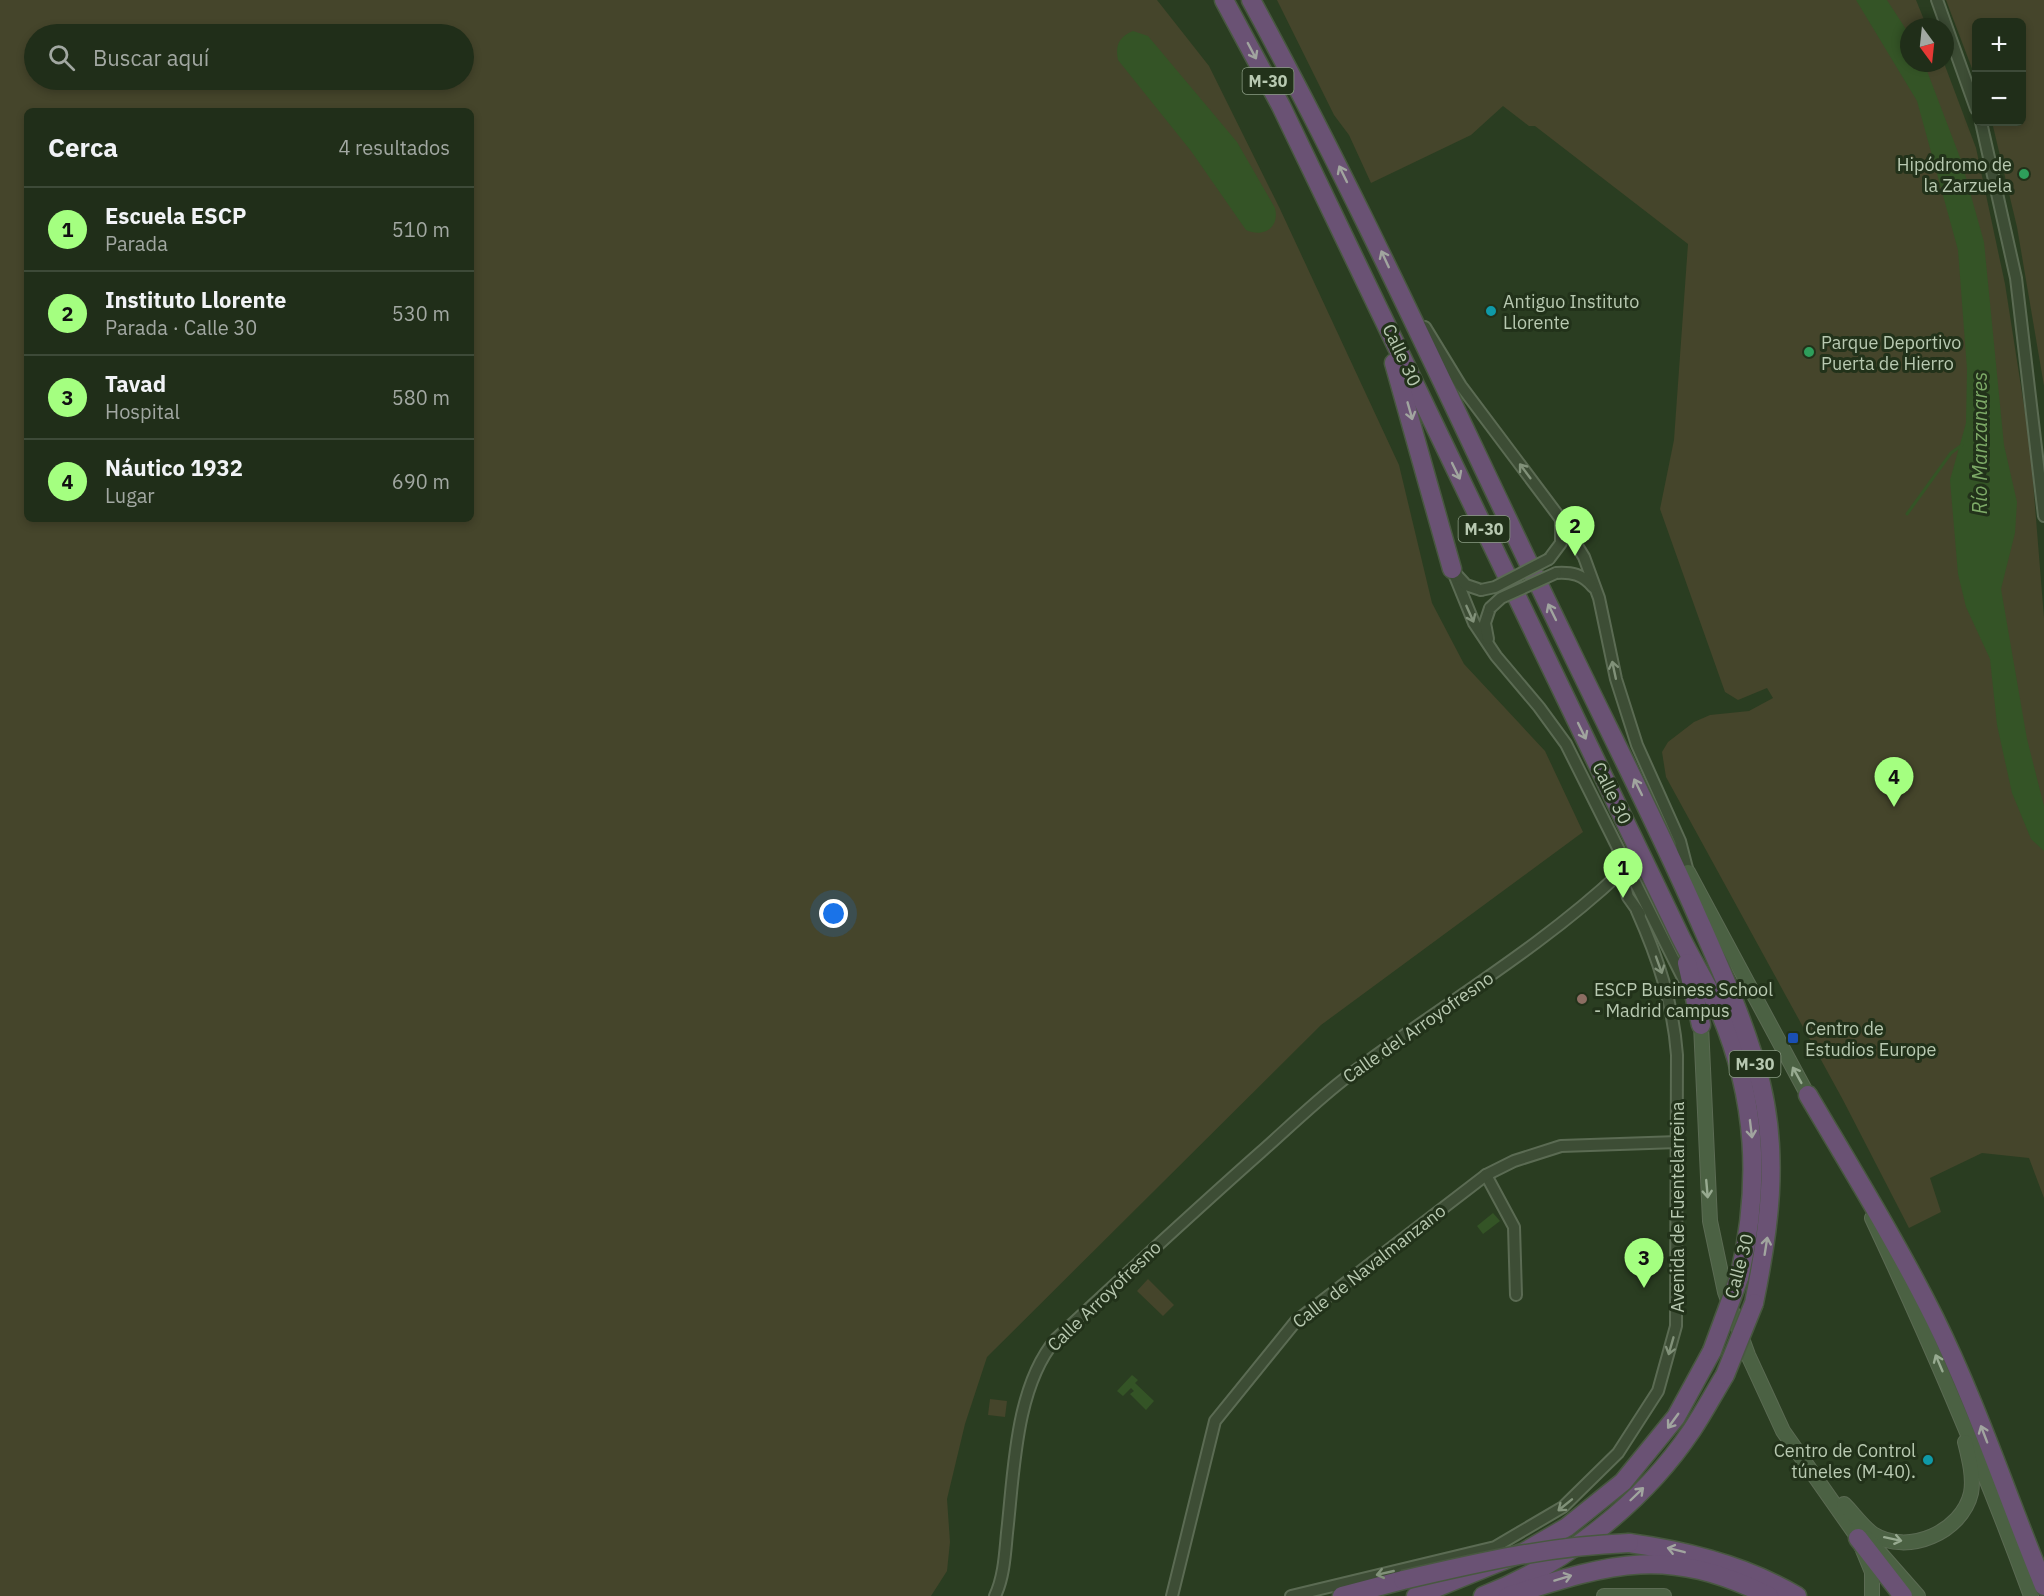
<!DOCTYPE html>
<html lang="es">
<head>
<meta charset="utf-8">
<style>
  body { margin:0; font-family:"IBM Plex Sans",sans-serif; background:#2d3a26; color:#f1f3f6 }
  .controls { position:absolute; right:18px; top:18px; display:grid; overflow:hidden; border-radius:9px; box-shadow:0 3px 9px #0003 }
  .controls button { width:54px; height:54px; display:grid; place-items:center; padding:0; border:0; border-bottom:2px solid #3d4a38; background:#202e19; color:#f1f3f6; font:30px sans-serif }
  .compass { position:absolute; left:1900px; top:18px; width:54px; height:54px; border-radius:50%; background:#202e19; box-shadow:0 3px 9px #0003; rotate:165deg }
  .you { position:absolute; left:834px; top:914px; width:21px; height:21px; margin:-15px; border:4px solid #fff; border-radius:50%; background:#1a73e8; box-shadow:0 0 0 9px #1a73e833 }
  .badge { display:grid; place-items:center; width:39px; height:39px; border-radius:50%; background:#a4ff80; color:#111; font-size:20px; font-weight:700 }
  .pin { position:absolute; translate:-50% -50px; filter:drop-shadow(0 2px 3px #0008) }
  .pin::after { content:''; position:absolute; top:32px; width:21px; height:18px; background:inherit; clip-path:polygon(0 0,100% 0,50% 100%) }
  .list { margin:0; padding:0; list-style:none }
  h2 { display:flex; justify-content:space-between; align-items:center; height:78px; margin:0; padding:0 24px; font-size:26px }
  h2 small { font-size:20px; font-weight:400; color:#a2a8a2 }
  .list li { display:grid; grid-template-columns:39px 1fr auto; gap:18px; align-items:center; box-sizing:border-box; height:84px; padding:0 24px; border-top:2px solid #3d4a38 }
  .list b { display:block; font-size:22px; white-space:nowrap }
  .list p { margin:0; font-size:20px; white-space:nowrap; color:#a2a8a2 }
  .list em { font-size:20px; font-style:normal; color:#a2a8a2 }
  .icon { flex:none; width:33px; height:33px; fill:none; stroke:currentColor; stroke-width:2; stroke-linecap:round; stroke-linejoin:round }
  .map { position:relative; flex:none; width:2044px; height:1596px; overflow:hidden }
  .search { position:absolute; background:#202e19; box-shadow:0 3px 9px #0003; left:24px; top:24px; width:450px; height:66px; display:flex; align-items:center; gap:15px; box-sizing:border-box; padding:0 21px; border-radius:33px; color:#a2a8a2; font-size:22px }
  .panel { position:absolute; background:#202e19; box-shadow:0 3px 9px #0003; left:24px; top:108px; width:450px; height:414px; border-radius:9px }
  .map>svg:first-child { display:block }
</style>
</head>
<body>
<div class="map">
<svg width="2044" height="1596" viewBox="0 0 2044 1596">
  <rect width="100%" height="100%" fill="#2a3d21"/>
  <g fill="#45452b" fill-rule="evenodd">
    <path d="M0 0H1157L1209 66 1280 209 1399 465 1432 603 1464 664 1545 751 1583 832 1321 1025 987 1357 965 1424 947 1499 950 1542 947 1571 931 1596H0ZM34 34H464V80H34ZM27 111H471V519H27Z"/>
    <polygon points="1277,0 1916,0 1927,27 1909,27 1909,63 1944,63 1976,148 2005,284 2030,444 2044,618 2044,1198 2029,1158 1982,1153 1930,1178 1941,1212 1909,1228 1843,1100 1666,777 1662,752 1668,742 1694,722 1710,715 1749,711 1773,698 1767,688 1738,700 1725,692 1660,509 1674,440 1688,244 1535,126 1529,126 1503,106 1471,135 1371,183 1349,135 1334,115"/>
    <polygon points="1946,0 2044,0 2044,386 2017,227 1992,122 2022,122 2022,22 1976,22 1976,79"/>
    <polygon points="1148,1279 1174,1305 1163,1316 1137,1291"/>
    <polygon points="990,1399 1007,1401 1005,1417 988,1415"/>
  </g>
  <g fill="#345426">
    <polygon points="1856,0 1887,0 1909,34 1909,63 1924,63 1961,160 1984,242 2004,445 2017,502 2015,533 2001,589 2027,739 2044,806 2044,851 2031,839 2012,793 1997,725 1990,659 1966,607 1958,574 1950,480 1966,423 1967,369 1958,250 1917,101"/>
    <path d="M1133 31 1148 36 1237 142 1275 208C1280 228 1263 238 1246 230L1191 151 1118 60C1115 45 1119 37 1133 31Z"/>
    <polygon points="1493,1213 1500,1221 1483,1234 1477,1226"/>
    <polygon points="1132,1375 1138,1380 1135,1383 1154,1401 1146,1410 1130,1394 1134,1391 1131,1388 1123,1396 1117,1391"/>
  </g>
  <g fill="none" stroke-linecap="round" stroke-linejoin="round">
    <polyline stroke="#345426" stroke-width="3" points="1907,514 1951,453 1962,445"/>
    <g stroke="#5b6b53" stroke-width="14">
      <g id="street">
        <polyline points="1937,0 1976,109"/>
        <polyline points="1981,122 2016,278 2044,516"/>
        <polyline points="1425,327 1461,386 1560,518 1584,557 1599,598 1616,679 1637,745 1680,841 1688,872"/>
        <polyline points="1549,559 1561,543 1561,522"/>
        <polyline points="1452,569 1474,623 1496,656 1539,707 1566,744 1685,982"/>
        <path d="M1556 573C1571 572 1583 574 1593 587"/>
        <polyline points="1456,574 1466,585 1481,590"/>
        <polyline points="1488,639 1485,623 1490,608"/>
        <polyline points="1620,869 1628,897 1640,914"/>
        <polyline points="1486,1175 1514,1227 1516,1295"/>
        <path d="M995 1596C1004 1577 1005 1554 1007 1533 1014 1472 1015 1387 1056 1339 1124 1276 1192 1213 1261 1152 1288 1128 1315 1102 1343 1080 1435 1009 1536 952 1620 873"/>
        <polyline points="1172,1596 1215,1421 1296,1321 1486,1175 1514,1161 1561,1146 1678,1142"/>
        <path d="M1291 1596 1495 1547 1563 1507 1618 1453 1658 1391 1676 1326 1677 1055C1673 1003 1658 958 1637 911"/>
      </g>
    </g>
    <g stroke="#5b6b53" stroke-width="16">
      <g id="secondary">
        <polyline points="1688,872 1812,1103"/>
        <polyline points="1701,1025 1710,1221 1725,1292 1748,1355 1783,1431 1858,1538 1872,1572 1872,1596"/>
        <path d="M1872 1218C1930 1342 1984 1467 2031 1596"/>
        <path d="M1844 1504C1853 1513 1863 1527 1873 1534 1908 1556 1962 1532 1971 1493 1974 1477 1969 1458 1965 1442"/>
        <polyline points="1867,1538 1918,1596"/>
        <polyline points="1604,1596 1664,1596"/>
      </g>
    </g>
    <g stroke="#485840" stroke-width="21">
      <g id="highway">
        <path d="M1224 0 1281 106 1681 938C1693 962 1708 986 1719 1010 1757 1099 1761 1185 1739 1278"/>
        <path d="M1251 0C1365 209 1462 427 1566 641 1610 733 1657 824 1698 918 1722 972 1747 1027 1761 1084 1779 1158 1769 1230 1754 1303"/>
        <polyline points="1394,363 1452,569"/>
        <polyline points="1687,963 1701,1025"/>
        <path d="M1808 1095C1851 1168 1896 1241 1934 1317 1977 1404 2007 1496 2044 1586"/>
        <polyline points="1858,1538 1903,1596"/>
        <path d="M1629 1543C1688 1551 1746 1566 1797 1596"/>
        <polyline points="1342,1596 1403,1580"/>
        <polyline points="1416,1596 1524,1552 1567,1527 1623,1482 1676,1417 1712,1351"/>
        <path d="M1483 1596C1565 1564 1643 1503 1692 1430 1704 1412 1714 1393 1725 1375"/>
        <path d="M1508 1596C1612 1563 1665 1545 1769 1596"/>
      </g>
    </g>
    <use href="#street" stroke="#3d4d35" stroke-width="10"/>
    <use href="#secondary" stroke="#4b6143" stroke-width="14"/>
    <use href="#highway" stroke="#6a5274" stroke-width="18"/>
    <g stroke="#5b6b53" stroke-width="14" stroke-linecap="butt">
      <g id="street-bridge">
        <polyline points="1481,590 1495,587 1549,559"/>
        <polyline points="1490,608 1501,598 1556,573"/>
      </g>
    </g>
    <g stroke="#485840" stroke-width="21" stroke-linecap="butt">
      <g id="highway-bridge">
        <polyline points="1712,1351 1739,1278"/>
        <polyline points="1725,1375 1754,1303"/>
        <path d="M1403 1580C1480 1562 1549 1546 1629 1543"/>
      </g>
    </g>
    <use href="#street-bridge" stroke="#3d4d35" stroke-width="10"/>
    <use href="#highway-bridge" stroke="#6a5274" stroke-width="18"/>
  </g>
  <defs><path id="oneway-shaft" d="M-6 0H5M1.5-3L5.5 0L1.5 3" fill="none" stroke-width="1.6" stroke-linecap="round" stroke-linejoin="round" transform="scale(1.5)"/></defs>
  <g stroke="#a1a59f">
    <use href="#oneway-shaft" transform="translate(1252 51) rotate(62)"/>
    <use href="#oneway-shaft" transform="translate(1343 174) rotate(-116)"/>
    <use href="#oneway-shaft" transform="translate(1385 259) rotate(-115)"/>
    <use href="#oneway-shaft" transform="translate(1410 411) rotate(74)"/>
    <use href="#oneway-shaft" transform="translate(1456 471) rotate(64)"/>
    <use href="#oneway-shaft" transform="translate(1552 612) rotate(-116)"/>
    <use href="#oneway-shaft" transform="translate(1582 731) rotate(64)"/>
    <use href="#oneway-shaft" transform="translate(1638 787) rotate(-116)"/>
    <use href="#oneway-shaft" transform="translate(1751 1129) rotate(83)"/>
    <use href="#oneway-shaft" transform="translate(1766 1246) rotate(-81)"/>
    <use href="#oneway-shaft" transform="translate(1673 1421) rotate(126)"/>
    <use href="#oneway-shaft" transform="translate(1984 1434) rotate(-111)"/>
    <use href="#oneway-shaft" transform="translate(1637 1494) rotate(-44)"/>
    <use href="#oneway-shaft" transform="translate(1676 1550) rotate(-166)"/>
    <use href="#oneway-shaft" transform="translate(1563 1578) rotate(-17)"/>
  </g>
  <g stroke="#819179">
    <use href="#oneway-shaft" transform="translate(1525 471) rotate(-127)"/>
    <use href="#oneway-shaft" transform="translate(1470 614) rotate(66)"/>
    <use href="#oneway-shaft" transform="translate(1614 670) rotate(-102)"/>
    <use href="#oneway-shaft" transform="translate(1659 965) rotate(70)"/>
    <use href="#oneway-shaft" transform="translate(1671 1346) rotate(106)"/>
    <use href="#oneway-shaft" transform="translate(1565 1505) rotate(141)"/>
    <use href="#oneway-shaft" transform="translate(1385 1573) rotate(167)"/>
  </g>
  <g stroke="#97aa90">
    <use href="#oneway-shaft" transform="translate(1797 1075) rotate(-119)"/>
    <use href="#oneway-shaft" transform="translate(1707 1189) rotate(85)"/>
    <use href="#oneway-shaft" transform="translate(1939 1363) rotate(-113)"/>
    <use href="#oneway-shaft" transform="translate(1893 1539) rotate(12)"/>
  </g>
  <g fill="#2e9e5b" stroke="#22321a" stroke-width="2">
    <circle cx="2024" cy="174" r="6"/>
    <circle cx="1809" cy="352" r="6"/>
  </g>
  <g fill="#0f9aa8" stroke="#22321a" stroke-width="2">
    <circle cx="1491" cy="311" r="6"/>
    <circle cx="1928" cy="1460" r="6"/>
  </g>
  <circle fill="#8d6e63" stroke="#22321a" stroke-width="2" cx="1582" cy="999" r="6"/>
  <rect fill="#1a4fb4" stroke="#22321a" stroke-width="2" x="1787" y="1032" width="12" height="12" rx="3"/>
  <g text-anchor="middle" dominant-baseline="central" stroke-width="6" stroke-linejoin="round" paint-order="stroke">
    <g fill="#22321a" stroke="#8b9c84" stroke-width="1.5">
      <rect x="1242.5" y="68" width="51" height="26" rx="4.5"/>
      <rect x="1458.5" y="516" width="51" height="26" rx="4.5"/>
      <rect x="1729.5" y="1051" width="51" height="26" rx="4.5"/>
    </g>
    <g font-size="16" font-weight="bold" fill="#b8c9b1">
      <text x="1268" y="81">M-30</text>
      <text x="1484" y="529">M-30</text>
      <text x="1755" y="1064">M-30</text>
    </g>
    <g font-size="18" fill="#b8c9b1" stroke="#22321a" text-anchor="start">
      <text x="2012" y="164" text-anchor="end">Hipódromo de<tspan x="2012" dy="21">la Zarzuela</tspan></text>
      <text x="1503" y="301">Antiguo Instituto<tspan x="1503" dy="21">Llorente</tspan></text>
      <text x="1821" y="342">Parque Deportivo<tspan x="1821" dy="21">Puerta de Hierro</tspan></text>
      <text x="1594" y="989">ESCP Business School<tspan x="1594" dy="21">- Madrid campus</tspan></text>
      <text x="1805" y="1028">Centro de<tspan x="1805" dy="21">Estudios Europe</tspan></text>
      <text x="1916" y="1450" text-anchor="end">Centro de Control<tspan x="1916" dy="21">túneles (M-40).</tspan></text>
    </g>
    <g font-size="18" fill="#b8c9b1" stroke="#22321a">
      <text transform="translate(1402 355) rotate(65)">Calle 30</text>
      <text transform="translate(1612 793) rotate(64)">Calle 30</text>
      <text transform="translate(1418 1027) rotate(-35)">Calle del Arroyofresno</text>
      <text transform="translate(1677 1207) rotate(-90)">Avenida de Fuentelarreina</text>
      <text transform="translate(1369 1266) rotate(-38)">Calle de Navalmanzano</text>
      <text transform="translate(1739 1266) rotate(-75)">Calle 30</text>
      <text transform="translate(1104 1296) rotate(-44)">Calle Arroyofresno</text>
    </g>
    <g font-size="20" font-style="italic" fill="#7daa67" stroke="#22321a">
      <text transform="translate(1979 443) rotate(-90)">Río Manzanares</text>
    </g>
  </g>
</svg>
<div class="controls">
<button>+</button>
<button>−</button>
</div>
<svg class="compass" viewBox="-18 -18 36 36"><path d="M0-13l5 13h-10z" fill="#e53935"/><path d="M0 13l5-13h-10z" fill="#a2a8a2"/></svg>
<div class="you"></div>
<div class="pin badge" style="left:1623px;top:898px">1</div>
<div class="pin badge" style="left:1575px;top:556px">2</div>
<div class="pin badge" style="left:1644px;top:1288px">3</div>
<div class="pin badge" style="left:1894px;top:807px">4</div>
<div class="search"><svg class="icon" aria-label="search" viewBox="0 0 24 24"><circle cx="10" cy="10" r="6"/><path d="M15 15l6 6"/></svg>Buscar aquí</div>
<section class="panel">
<h2>Cerca<small>4 resultados</small></h2>
<ul class="list">
<li><span class="badge">1</span><div><b>Escuela ESCP</b><p>Parada</p></div><em>510 m</em></li>
<li><span class="badge">2</span><div><b>Instituto Llorente</b><p>Parada · Calle 30</p></div><em>530 m</em></li>
<li><span class="badge">3</span><div><b>Tavad</b><p>Hospital</p></div><em>580 m</em></li>
<li><span class="badge">4</span><div><b>Náutico 1932</b><p>Lugar</p></div><em>690 m</em></li>
</ul>
</section>
</div>
</body>
</html>
